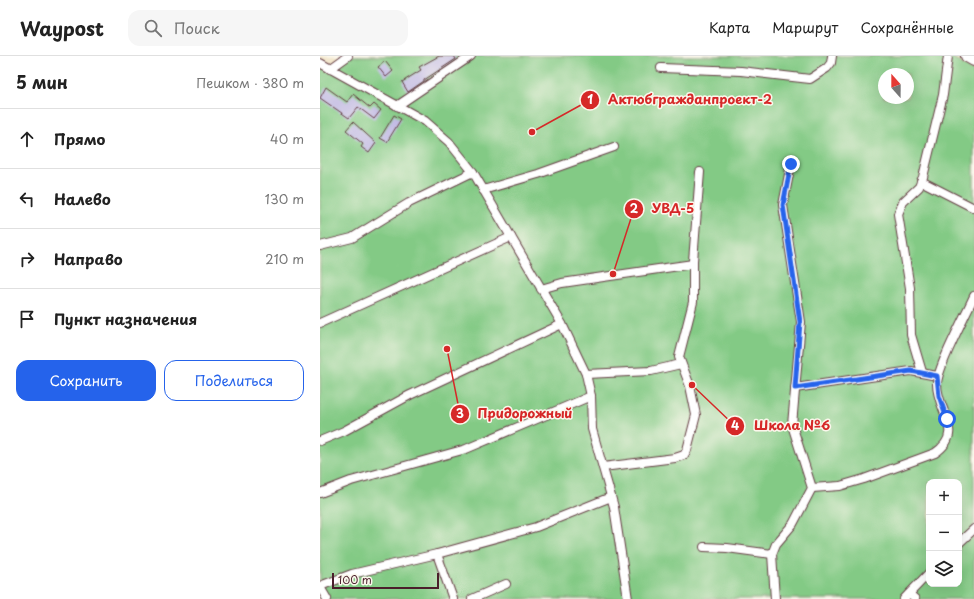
<!DOCTYPE html>
<html lang="ru">
<head>
<meta charset="utf-8">
<style>
  body { margin:0; font-family:"Playpen Sans",sans-serif; background:#f6f6f6; color:#222 }
  .controls { position:absolute; right:12px; bottom:12px; display:grid; overflow:hidden; border-radius:8px; box-shadow:0 4px 16px #0002 }
  .controls button { width:36px; height:36px; display:grid; place-items:center; padding:0; border:0; border-bottom:1px solid #e0e0e0; background:#fff; color:#222; font:20px sans-serif }
  .compass { position:absolute; left:558px; top:12px; width:36px; height:36px; border-radius:50%; background:#fff; box-shadow:0 4px 16px #0002; rotate:339deg }
  .scale { position:absolute; left:12px; bottom:10px; width:107px; box-sizing:border-box; padding-left:4px; border:2px solid #4a1f2b; border-top:0; font-size:11px; line-height:14px; white-space:nowrap; color:#4a1f2b; -webkit-text-stroke:3px #fbf7ec; paint-order:stroke }
  .stop { position:absolute; width:12px; height:12px; margin:-9px; border:3px solid #2563eb; border-radius:50%; background:#fff }
  .stop.end { background:#2563eb; border-color:#fff; box-shadow:0 1px 4px #0008 }
  .list { margin:0; padding:0; list-style:none }
  h2 { display:flex; justify-content:space-between; align-items:center; height:52px; margin:0; padding:0 16px; font-size:17px }
  h2 small { font-size:13px; font-weight:400; color:#767676 }
  .list li { display:grid; grid-template-columns:26px 1fr auto; gap:12px; align-items:center; box-sizing:border-box; height:60px; padding:0 16px; border-top:1px solid #e0e0e0 }
  .list b { display:block; font-size:15px; white-space:nowrap }
  .list em { font-size:13px; font-style:normal; color:#767676 }
  .actions { display:flex; gap:8px; padding:12px 16px }
  .actions a { flex:1; padding:9px 0; border:1px solid #2563eb; border-radius:12px; text-align:center; font-size:14px; color:#2563eb }
  .actions .main { background:#2563eb; color:#fff }
  .icon { flex:none; width:22px; height:22px; fill:none; stroke:currentColor; stroke-width:2; stroke-linecap:round; stroke-linejoin:round }
  .map { position:relative; flex:none; width:654px; height:543px; overflow:hidden }
  header { display:flex; align-items:center; gap:24px; box-sizing:border-box; height:56px; padding:0 20px; background:#fff; border-bottom:1px solid #e0e0e0 }
  header strong { font-size:19px }
  nav { display:flex; gap:22px; margin-inline-start:auto; font-size:14px }
  .search { width:280px; height:36px; background:#f6f6f6; display:flex; align-items:center; gap:10px; box-sizing:border-box; padding:0 14px; border-radius:12px; color:#767676; font-size:15px }
  main { display:flex }
  aside { flex:1; background:#fff }
  .map>svg:first-child { display:block }
</style>
</head>
<body>
<header>
<strong>Waypost</strong>
<div class="search"><svg class="icon" aria-label="search" viewBox="0 0 24 24"><circle cx="10" cy="10" r="6"/><path d="M15 15l6 6"/></svg>Поиск</div>
<nav><a>Карта</a><a>Маршрут</a><a>Сохранённые</a></nav>
</header>
<main>
<aside>
<h2>5 мин<small>Пешком · 380 m</small></h2>
<ul class="list">
<li><svg class="icon" aria-label="ahead" viewBox="0 0 24 24"><path d="M12 20V5M6 11l6-6 6 6"/></svg><div><b>Прямо</b></div><em>40 m</em></li>
<li><svg class="icon" aria-label="left" viewBox="0 0 24 24"><path d="M17 20v-9H6M10 6l-5 5 5 5"/></svg><div><b>Налево</b></div><em>130 m</em></li>
<li><svg class="icon" aria-label="right" viewBox="0 0 24 24"><path d="M7 20v-9h11M14 6l5 5-5 5"/></svg><div><b>Направо</b></div><em>210 m</em></li>
<li><svg class="icon" aria-label="arrive" viewBox="0 0 24 24"><path d="M6 21V4h12l-3 4 3 4H6"/></svg><div><b>Пункт назначения</b></div></li>
</ul>
<div class="actions"><a class="main">Сохранить</a><a>Поделиться</a></div>
</aside>
<div class="map">
<svg width="654" height="543" viewBox="0 0 654 543">
  <rect width="100%" height="100%" fill="#fbf7ec"/>
  <filter id="ink" filterUnits="userSpaceOnUse"><feTurbulence type="fractalNoise" baseFrequency=".025" numOctaves="2"/><feDisplacementMap in="SourceGraphic" scale="8" xChannelSelector="R" yChannelSelector="G"/><feConvolveMatrix kernelMatrix="1 2 1 2 8 2 1 2 1" color-interpolation-filters="sRGB"/></filter>
  <filter id="wash" filterUnits="userSpaceOnUse"><feTurbulence type="fractalNoise" baseFrequency=".012" numOctaves="4" result="noise"/><feDisplacementMap in="SourceGraphic" scale="16" xChannelSelector="R" yChannelSelector="G"/><feGaussianBlur stdDeviation="0.9" result="paint"/><feColorMatrix in="noise" values="0 0 0 0 0 0 0 0 0 0 0 0 0 0 0 0 0 1.4 0 .05"/><feComposite in="paint" operator="in"/></filter>
  <g filter="url(#wash)">
    <rect width="100%" height="100%" fill="#f0e1c2"/>
    <path fill="#83ca85" stroke="#667458" fill-rule="evenodd" d="M27 0H630L654 15V543H7L0 531V7L9 12ZM564 18H588V42H564ZM609 426H639V528H609Z"/>
    <g id="blocks">
      <g fill="#bfb8e4">
        <polygon points="119,0 134,0 136,3 104,24 104,25 88,36 82,26 101,14 99,11"/>
        <polygon points="65,5 73,15 66,21 58,11"/>
        <polygon points="6,31 27,46 33,38 50,52 54,48 61,54 54,63 38,51 29,62 0,42"/>
        <polygon points="74,59 81,63 67,86 60,82"/>
        <polygon points="33,66 56,87 49,97 41,91 43,88 26,74"/>
      </g>
    </g>
  </g>
  <g filter="url(#ink)">
    <use href="#blocks" fill-opacity="0" stroke="#633c42" stroke-width="1"/>
    <g fill="none" stroke-linecap="round" stroke-linejoin="round">
      <g stroke="#633c42" stroke-width="10">
        <g id="minor">
          <polyline points="0,7 105,65 129,86 153,116 242,268 266,318 271,340 272,373 294,451 308,543"/>
          <polyline points="341,12 421,15 490,23 507,12 511,7 512,0"/>
          <polyline points="10,13 28,0"/>
          <polyline points="77,50 151,0"/>
          <polyline points="601,125 654,152"/>
          <polyline points="163,134 218,118 294,91"/>
          <polyline points="0,190 32,182 89,147 153,116"/>
          <polyline points="221,233 242,227 373,208"/>
          <polyline points="0,267 191,181"/>
          <polyline points="602,316 591,279 590,232 578,158 583,146 599,131 603,121 623,39 628,0"/>
          <polyline points="266,318 331,315 361,308"/>
          <polyline points="475,332 591,315 617,320"/>
          <polyline points="0,385 24,375 90,339 242,268"/>
          <polyline points="283,411 355,402 364,399 367,394 376,359 370,330 359,301 373,246 373,205 380,116"/>
          <path d="M492 432 520 430 544 423 615 397C646 376 617 356 617 328 617 312 646 258 654 240"/>
          <polyline points="0,437 31,425 146,393 271,340"/>
          <polyline points="639,487 654,473"/>
          <polyline points="384,491 407,492 452,498"/>
          <polyline points="117,498 133,543"/>
          <polyline points="0,530 32,518 117,498 216,471 291,441"/>
          <polyline points="0,531 7,543"/>
          <polyline points="589,538 595,543"/>
          <polyline points="152,543 186,528"/>
          <polyline points="455,543 452,498 456,488 473,468 492,432 472,369 481,266 463,149 471,108"/>
          <polyline points="584,543 609,517"/>
        </g>
      </g>
      <g stroke="#633c42" stroke-width="14">
        <polyline id="highway" points="647,0 654,4"/>
      </g>
      <use href="#minor" stroke="#fff" stroke-width="8"/>
      <use href="#highway" stroke="#fff" stroke-width="12"/>
    </g>
  </g>
  <g fill="none" stroke-linecap="round" stroke-linejoin="round" filter="url(#ink)">
    <polyline stroke="#2563eb" stroke-width="5" points="471,108 463,149 480,266 475,332 591,315 617,320 619,340 627,363"/>
  </g>
  <path fill="none" stroke="#d62828" stroke-width="1.5" d="M212 76L270 44M293 218L314 153M127 293L140 358M372 329L415 370"/>
  <g fill="#d62828" stroke="#fbf7ec" stroke-width="1.5">
    <circle cx="212" cy="76" r="4"/>
    <circle cx="293" cy="218" r="4"/>
    <circle cx="127" cy="293" r="4"/>
    <circle cx="372" cy="329" r="4"/>
    <circle cx="270" cy="44" r="10"/>
    <circle cx="314" cy="153" r="10"/>
    <circle cx="140" cy="358" r="10"/>
    <circle cx="415" cy="370" r="10"/>
  </g>
  <g font-size="12" text-anchor="middle" font-weight="bold" fill="#fff">
    <text x="270" y="48">1</text>
    <text x="314" y="157">2</text>
    <text x="140" y="362">3</text>
    <text x="415" y="374">4</text>
  </g>
  <g font-size="13" text-anchor="middle" font-weight="bold" fill="#d62828" stroke="#fbf7ec" stroke-width="3" stroke-linejoin="round" paint-order="stroke">
    <text x="370" y="48">Актюбгражданпроект-2</text>
    <text x="353" y="157">УВД-5</text>
    <text x="205" y="362">Придорожный</text>
    <text x="472" y="374">Школа №6</text>
  </g>
</svg>
<div class="controls">
<button>+</button>
<button>−</button>
<button><svg class="icon" aria-label="layers" viewBox="0 0 24 24"><path d="M12 4l9 5-9 5-9-5zM3 14l9 5 9-5"/></svg></button>
</div>
<svg class="compass" viewBox="-18 -18 36 36"><path d="M0-13l5 13h-10z" fill="#e53935"/><path d="M0 13l5-13h-10z" fill="#767676"/></svg>
<div class="scale">100 m</div>
<div class="stop" style="left:627px;top:363px"></div>
<div class="stop end" style="left:471px;top:108px"></div>
</div>
</main>
</body>
</html>
